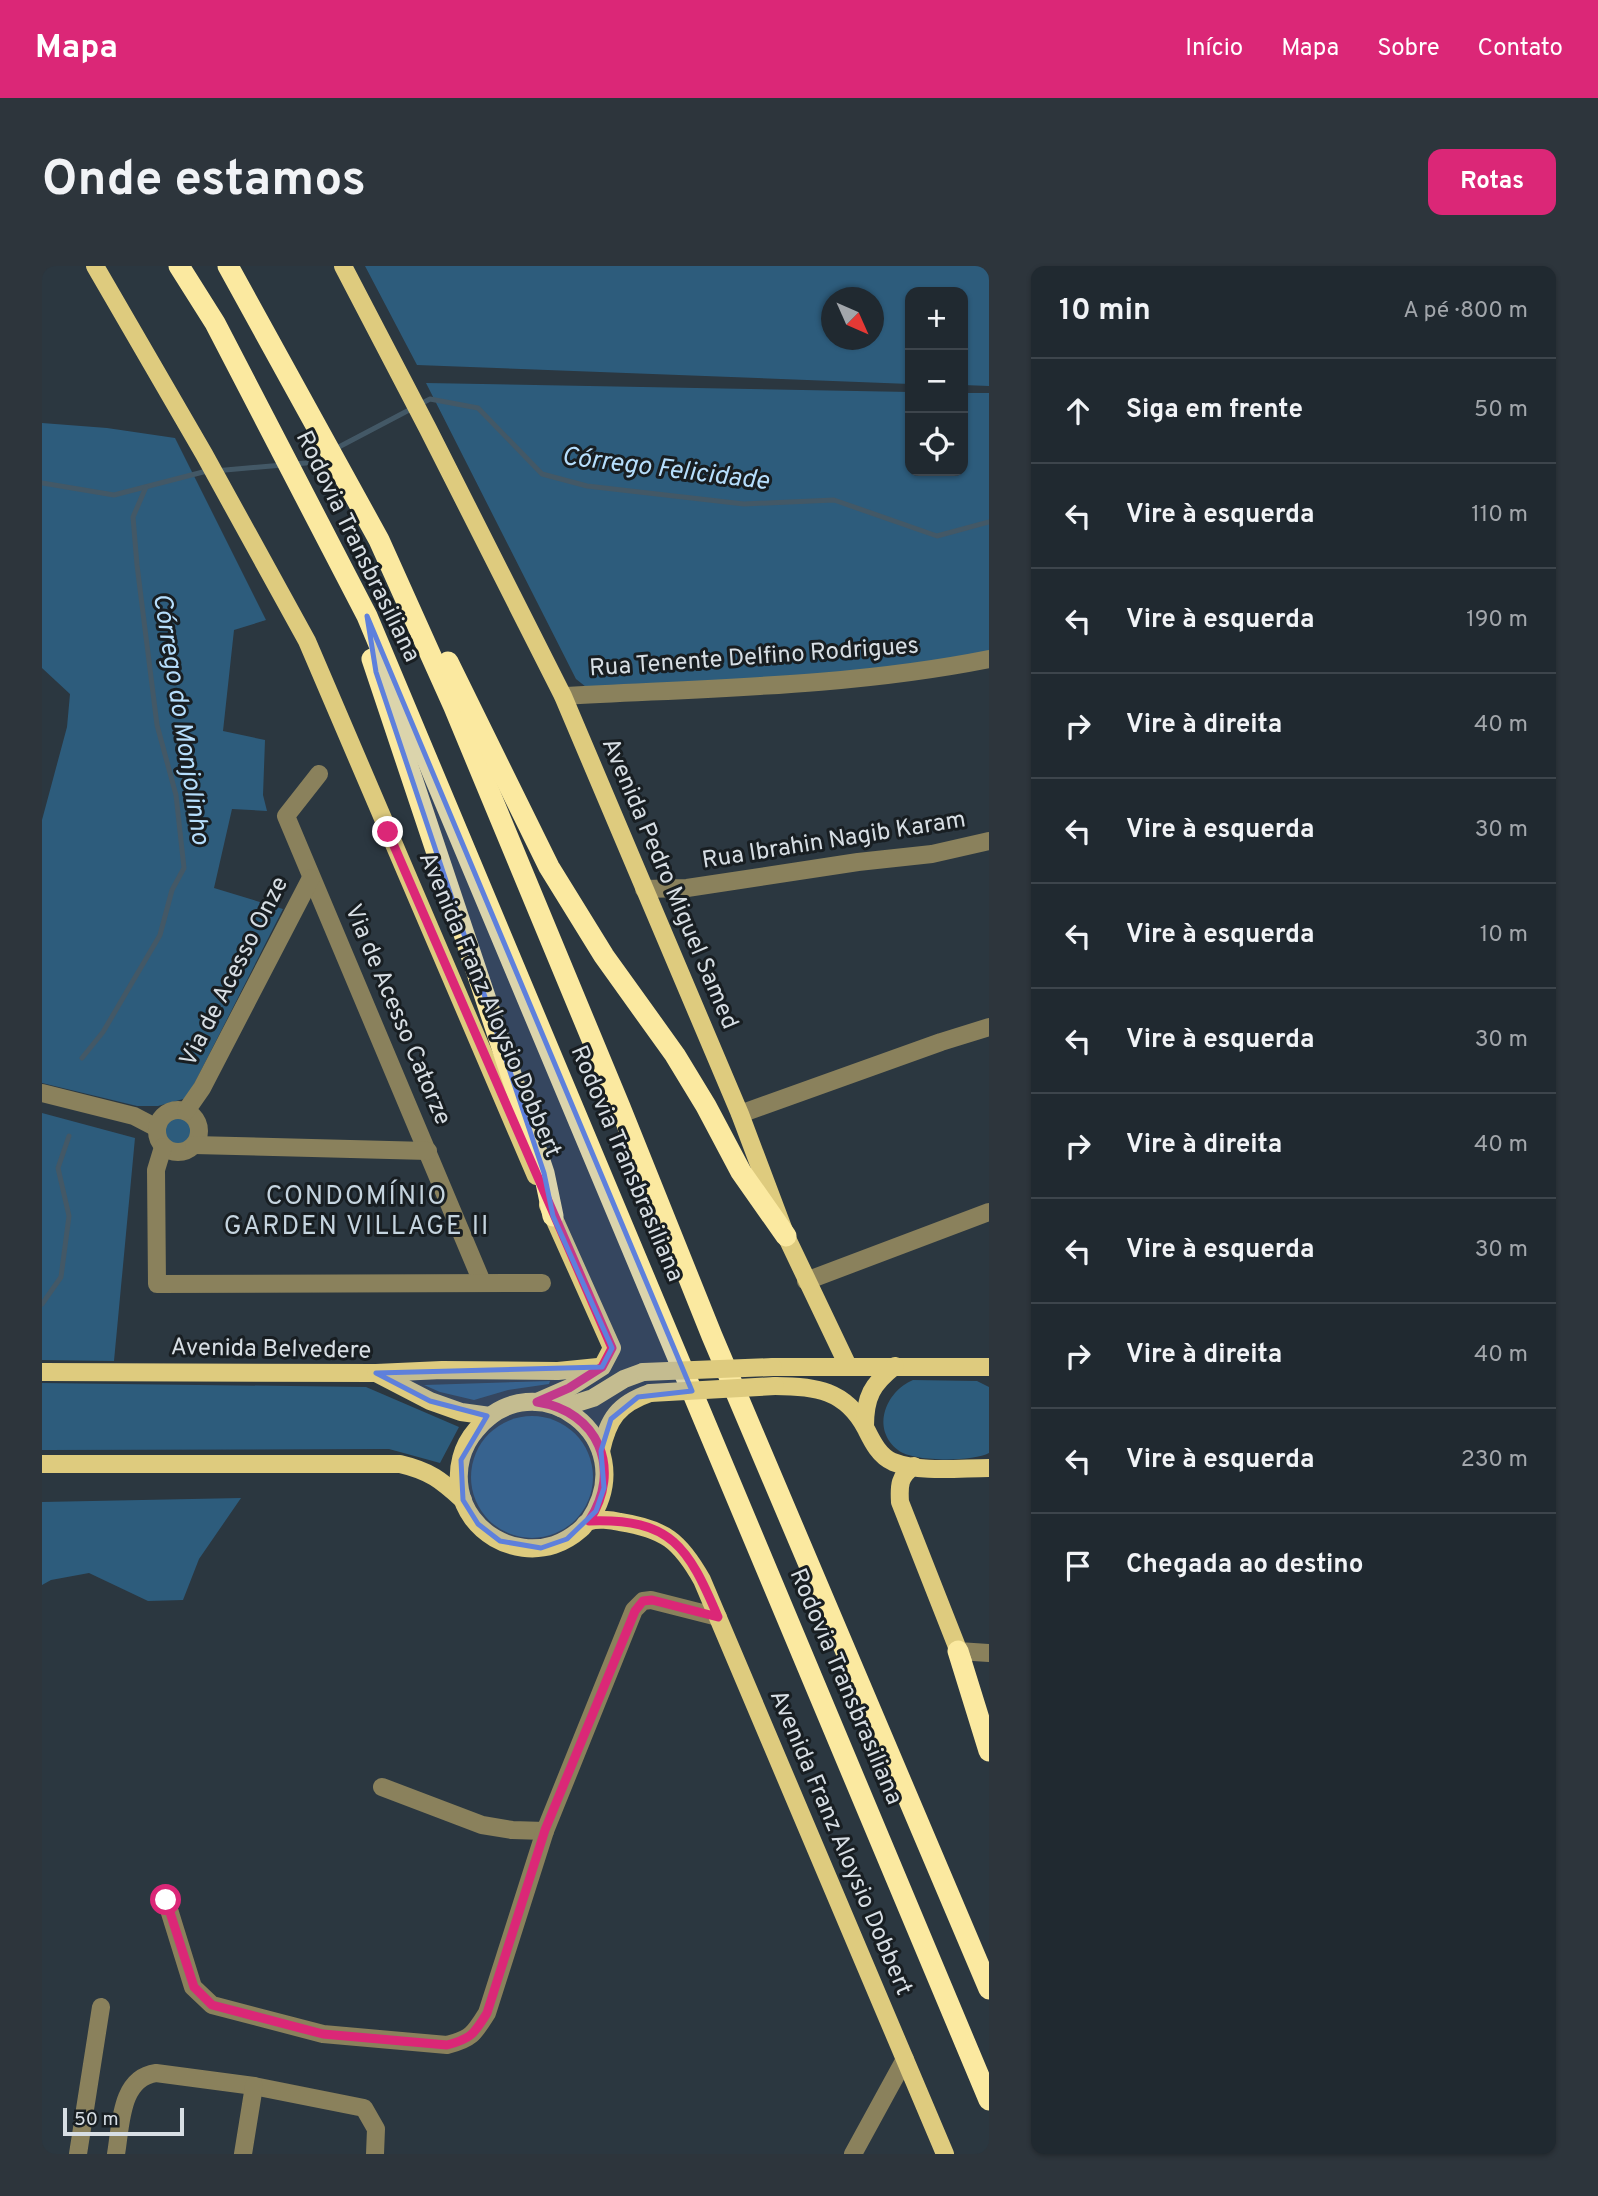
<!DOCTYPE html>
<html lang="pt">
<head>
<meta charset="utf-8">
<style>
  body { margin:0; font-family:Overpass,sans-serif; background:#2d353c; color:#f1f3f6 }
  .controls { position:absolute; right:21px; top:21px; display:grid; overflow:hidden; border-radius:14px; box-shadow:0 2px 5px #0004 }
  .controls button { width:63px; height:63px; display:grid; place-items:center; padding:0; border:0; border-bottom:2px solid #3d454c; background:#202930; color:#f1f3f6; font:35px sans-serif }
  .compass { position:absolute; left:779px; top:21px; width:63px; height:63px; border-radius:50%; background:#202930; box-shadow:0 2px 5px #0004; rotate:135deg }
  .scale { position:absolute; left:21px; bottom:18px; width:121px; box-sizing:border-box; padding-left:7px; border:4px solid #d7dee4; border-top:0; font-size:19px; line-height:24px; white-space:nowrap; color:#d7dee4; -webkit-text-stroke:5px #181e22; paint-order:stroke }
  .stop { position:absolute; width:21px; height:21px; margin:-16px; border:5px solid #db2777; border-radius:50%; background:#fff }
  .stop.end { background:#db2777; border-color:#fff; box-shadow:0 2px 7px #0008 }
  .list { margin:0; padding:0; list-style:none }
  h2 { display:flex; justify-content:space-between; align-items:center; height:91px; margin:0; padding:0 28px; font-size:30px }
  h2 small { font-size:23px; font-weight:400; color:#a2a6ab }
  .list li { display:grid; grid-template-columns:46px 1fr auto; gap:21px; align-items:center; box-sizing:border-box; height:105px; padding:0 28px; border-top:2px solid #3d454c }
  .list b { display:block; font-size:26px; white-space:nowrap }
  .list em { font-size:23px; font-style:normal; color:#a2a6ab }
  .icon { flex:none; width:38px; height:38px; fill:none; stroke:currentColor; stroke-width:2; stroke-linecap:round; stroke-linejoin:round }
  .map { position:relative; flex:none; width:947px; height:1888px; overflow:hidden; border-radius:14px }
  header { display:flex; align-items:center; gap:42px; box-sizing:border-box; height:98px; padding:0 35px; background:#db2777; color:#fff }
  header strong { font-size:33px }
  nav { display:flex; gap:38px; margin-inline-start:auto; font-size:24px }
  .intro { display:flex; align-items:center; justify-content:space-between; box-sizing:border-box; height:168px; padding:0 42px }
  h1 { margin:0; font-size:49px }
  .button { padding:18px 32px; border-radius:14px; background:#db2777; color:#fff; font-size:24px; font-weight:700 }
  main { display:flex; gap:42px; padding:0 42px }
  aside { flex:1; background:#202930; border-radius:14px; box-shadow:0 2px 5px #0004 }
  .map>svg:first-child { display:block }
</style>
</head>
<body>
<header>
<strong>Mapa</strong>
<nav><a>Início</a><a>Mapa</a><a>Sobre</a><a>Contato</a></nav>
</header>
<div class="intro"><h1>Onde estamos</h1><a class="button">Rotas</a></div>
<main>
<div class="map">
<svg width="947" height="1888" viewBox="0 0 947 1888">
  <rect width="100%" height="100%" fill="#2b3740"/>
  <g fill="#2d5c7c" fill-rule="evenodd">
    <path d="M323 0H947V120L921 119V26H868V118L375 99ZM790 32H832V74H790Z"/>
    <polygon points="384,117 868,126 868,205 921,205 921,127 947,127 947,388 814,409 544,421 534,413"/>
    <polygon points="0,157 65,162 133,172 224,354 192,364 181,465 223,474 221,529 225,545 190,543 172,622 241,643 145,832 116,840 95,840 0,817 0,554 25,461 28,428 0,402"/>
    <polygon points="0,847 93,872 72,1095 0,1094"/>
    <circle cx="135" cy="865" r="15"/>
    <path d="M871 1114 935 1115 947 1121V1187C931 1196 870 1196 856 1184 829 1163 843 1126 871 1114Z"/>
    <polygon points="508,1115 507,1118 466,1124 432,1134 398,1126 382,1119"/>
    <polygon points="0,1117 324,1121 417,1161 398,1197 347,1183 0,1184"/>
    <circle cx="490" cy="1211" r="61"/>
    <polygon points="199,1232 157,1293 141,1334 106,1335 47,1307 9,1314 0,1319 0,1236"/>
  </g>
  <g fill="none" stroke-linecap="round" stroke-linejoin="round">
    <g stroke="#435866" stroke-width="5">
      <polyline points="293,183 388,133 436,142 500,208 545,220 702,238 792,234 895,270 947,256"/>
      <polyline points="251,198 264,197 284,187"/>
      <polyline points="0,217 72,229 161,206 241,199"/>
      <polyline points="40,792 61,766 118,669 130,624 142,602 134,529 115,459 95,299 91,251 104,221"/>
      <polyline points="0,1038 19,1011 27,950 16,902 27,870"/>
    </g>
    <g stroke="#8a815c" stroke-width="18">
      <path d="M521 430C663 422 807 421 947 393"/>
      <polyline points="277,508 244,550 440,1016"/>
      <polyline points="602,623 645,622 816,596 890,588 947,575"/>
      <polyline points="0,827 92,850 115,862"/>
      <circle cx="136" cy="865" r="21"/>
      <polyline points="144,845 160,822 269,612"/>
      <polyline points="698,848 899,776 947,761"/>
      <polyline points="152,879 386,885"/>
      <polyline points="121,881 114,904 115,1018 500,1017"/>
      <polyline points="764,1015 947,946"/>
      <polyline points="916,1385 947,1387"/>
      <polyline points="340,1521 440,1559 470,1564 503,1565"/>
      <path d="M124 1634 151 1721 170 1739 281 1768 405 1779C429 1773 432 1768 445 1747L503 1565 592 1344 601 1335 609 1334 676 1351"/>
      <polyline points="36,1888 59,1741"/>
      <path d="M74 1888C79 1859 78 1812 114 1807L212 1820 322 1842 334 1863 333 1888"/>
      <polyline points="201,1888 212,1820"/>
      <polyline points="811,1888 863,1793"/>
    </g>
    <g stroke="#decb7e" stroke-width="18">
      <polyline points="53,0 162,188 265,375 494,910"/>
      <polyline points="301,0 386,163 521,430 698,848 744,970 806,1100"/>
      <polyline points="731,1101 947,1101"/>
      <polyline points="0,1106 334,1107 400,1104 516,1105 556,1101"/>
      <polyline points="334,1107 388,1135 419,1146 448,1150"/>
      <path d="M733 1120C773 1120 804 1124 824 1163 830 1175 837 1190 851 1196 879 1207 917 1202 947 1202"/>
      <polyline points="495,1136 527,1122 560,1101 570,1082 506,939"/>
      <polyline points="519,1142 551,1132 582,1113 601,1106"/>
      <path d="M823 1160C823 1131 830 1118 853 1100"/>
      <path d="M559 1185C566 1153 576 1138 608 1127"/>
      <path d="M0 1198H358C388 1205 399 1214 421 1234"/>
      <path d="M872 1200C857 1210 857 1220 858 1236L921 1396"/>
      <path d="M547 1255C603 1171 493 1092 434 1164 420 1180 414 1202 418 1224 426 1266 471 1292 512 1279 521 1276 531 1270 539 1263 542 1261 543 1257 546 1256 554 1252 570 1254 578 1256 623 1263 638 1275 660 1314L903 1888"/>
    </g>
    <g stroke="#fbe9a0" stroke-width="21">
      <polyline points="137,0 173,57 325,350 947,1834"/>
      <polyline points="186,0 337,274 412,441 578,841 670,1070 947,1723"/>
      <polyline points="330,393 502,907 511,950"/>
      <polyline points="406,396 507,601 562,690 633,789 664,840 699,906 744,970"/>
      <polyline points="916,1385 947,1485"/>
    </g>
    <g stroke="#decb7e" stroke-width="18">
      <polyline points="601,1106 731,1101"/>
      <polyline points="608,1127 733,1120"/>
    </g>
  </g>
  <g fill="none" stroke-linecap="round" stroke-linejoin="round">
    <path stroke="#db2777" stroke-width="9" d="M124 1634 152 1721 170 1739 281 1768 405 1779C429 1773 432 1768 445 1747L503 1564 593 1345 601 1335 610 1334 676 1351C646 1281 630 1252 547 1255 581 1203 556 1145 495 1136L527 1122 560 1101 570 1082 346 566"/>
  </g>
  <path fill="#5e80dc" fill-opacity="0.2" stroke="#5e80dc" stroke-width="5" stroke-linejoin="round" d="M325 350 650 1125 596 1131 569 1153 559 1185 562 1222 554 1245 525 1273 499 1282 458 1275 436 1258 421 1234 419 1194 445 1150 388 1135 334 1107 560 1101 570 1082 511 950 502 907 334 406Z"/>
  <g text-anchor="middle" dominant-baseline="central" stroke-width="6" stroke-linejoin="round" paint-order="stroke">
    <g font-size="24" fill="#d7dee4" stroke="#181e22">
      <text transform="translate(315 281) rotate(64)">Rodovia Transbrasiliana</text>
      <text transform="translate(712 392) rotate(-4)">Rua Tenente Delfino Rodrigues</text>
      <text transform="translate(792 575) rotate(-9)">Rua Ibrahin Nagib Karam</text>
      <text transform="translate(627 618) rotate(67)">Avenida Pedro Miguel Samed</text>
      <text transform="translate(193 706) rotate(-63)">Via de Acesso Onze</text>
      <text transform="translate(447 739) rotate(67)">Avenida Franz Aloysio Dobbert</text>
      <text transform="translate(355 749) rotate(67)">Via de Acesso Catorze</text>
      <text transform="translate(584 898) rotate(67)">Rodovia Transbrasiliana</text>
      <text transform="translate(229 1084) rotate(1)">Avenida Belvedere</text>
      <text transform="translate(803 1421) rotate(67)">Rodovia Transbrasiliana</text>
      <text transform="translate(798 1577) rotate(67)">Avenida Franz Aloysio Dobbert</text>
    </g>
    <g font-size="26" font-style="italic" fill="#b6defc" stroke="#181e22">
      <text transform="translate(623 204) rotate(7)">Córrego Felicidade</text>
      <text transform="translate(138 453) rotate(81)">Córrego do Monjolinho</text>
    </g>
    <g font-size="26" letter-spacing="2" fill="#c5d4df" stroke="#181e22">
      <text x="315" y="931">CONDOMÍNIO<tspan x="315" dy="30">GARDEN VILLAGE II</tspan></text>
    </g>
  </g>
</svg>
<div class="controls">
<button>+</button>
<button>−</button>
<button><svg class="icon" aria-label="locate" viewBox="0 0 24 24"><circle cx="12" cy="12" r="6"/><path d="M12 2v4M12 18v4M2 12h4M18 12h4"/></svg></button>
</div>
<svg class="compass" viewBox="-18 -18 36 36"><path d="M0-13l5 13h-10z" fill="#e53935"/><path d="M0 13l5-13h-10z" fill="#a2a6ab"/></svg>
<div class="scale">50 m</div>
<div class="stop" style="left:124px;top:1634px"></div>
<div class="stop end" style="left:346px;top:566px"></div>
</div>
<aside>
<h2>10 min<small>A pé · 800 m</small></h2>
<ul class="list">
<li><svg class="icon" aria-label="ahead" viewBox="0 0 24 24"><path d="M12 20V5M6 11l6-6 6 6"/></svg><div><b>Siga em frente</b></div><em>50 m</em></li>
<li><svg class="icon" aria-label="left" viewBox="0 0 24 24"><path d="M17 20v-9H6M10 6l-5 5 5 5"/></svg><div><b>Vire à esquerda</b></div><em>110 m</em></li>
<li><svg class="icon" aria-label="left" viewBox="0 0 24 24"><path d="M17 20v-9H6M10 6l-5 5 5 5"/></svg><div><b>Vire à esquerda</b></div><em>190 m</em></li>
<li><svg class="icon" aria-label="right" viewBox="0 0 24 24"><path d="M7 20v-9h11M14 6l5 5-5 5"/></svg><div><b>Vire à direita</b></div><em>40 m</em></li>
<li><svg class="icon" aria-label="left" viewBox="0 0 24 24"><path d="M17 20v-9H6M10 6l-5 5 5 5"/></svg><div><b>Vire à esquerda</b></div><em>30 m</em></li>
<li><svg class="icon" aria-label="left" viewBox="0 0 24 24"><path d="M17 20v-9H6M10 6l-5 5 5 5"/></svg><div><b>Vire à esquerda</b></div><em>10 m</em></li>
<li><svg class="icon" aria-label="left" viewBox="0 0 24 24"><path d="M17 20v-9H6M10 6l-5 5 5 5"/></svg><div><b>Vire à esquerda</b></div><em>30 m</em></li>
<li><svg class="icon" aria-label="right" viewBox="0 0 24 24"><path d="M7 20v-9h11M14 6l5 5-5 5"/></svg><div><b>Vire à direita</b></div><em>40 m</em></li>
<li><svg class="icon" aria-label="left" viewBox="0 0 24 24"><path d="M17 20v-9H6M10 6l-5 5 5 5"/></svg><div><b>Vire à esquerda</b></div><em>30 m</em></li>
<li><svg class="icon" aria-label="right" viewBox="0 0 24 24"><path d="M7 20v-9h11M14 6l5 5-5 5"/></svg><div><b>Vire à direita</b></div><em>40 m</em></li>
<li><svg class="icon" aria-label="left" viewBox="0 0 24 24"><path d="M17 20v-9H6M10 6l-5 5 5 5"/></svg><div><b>Vire à esquerda</b></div><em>230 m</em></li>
<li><svg class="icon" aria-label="arrive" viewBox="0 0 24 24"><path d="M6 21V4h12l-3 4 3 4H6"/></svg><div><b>Chegada ao destino</b></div></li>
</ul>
</aside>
</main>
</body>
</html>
